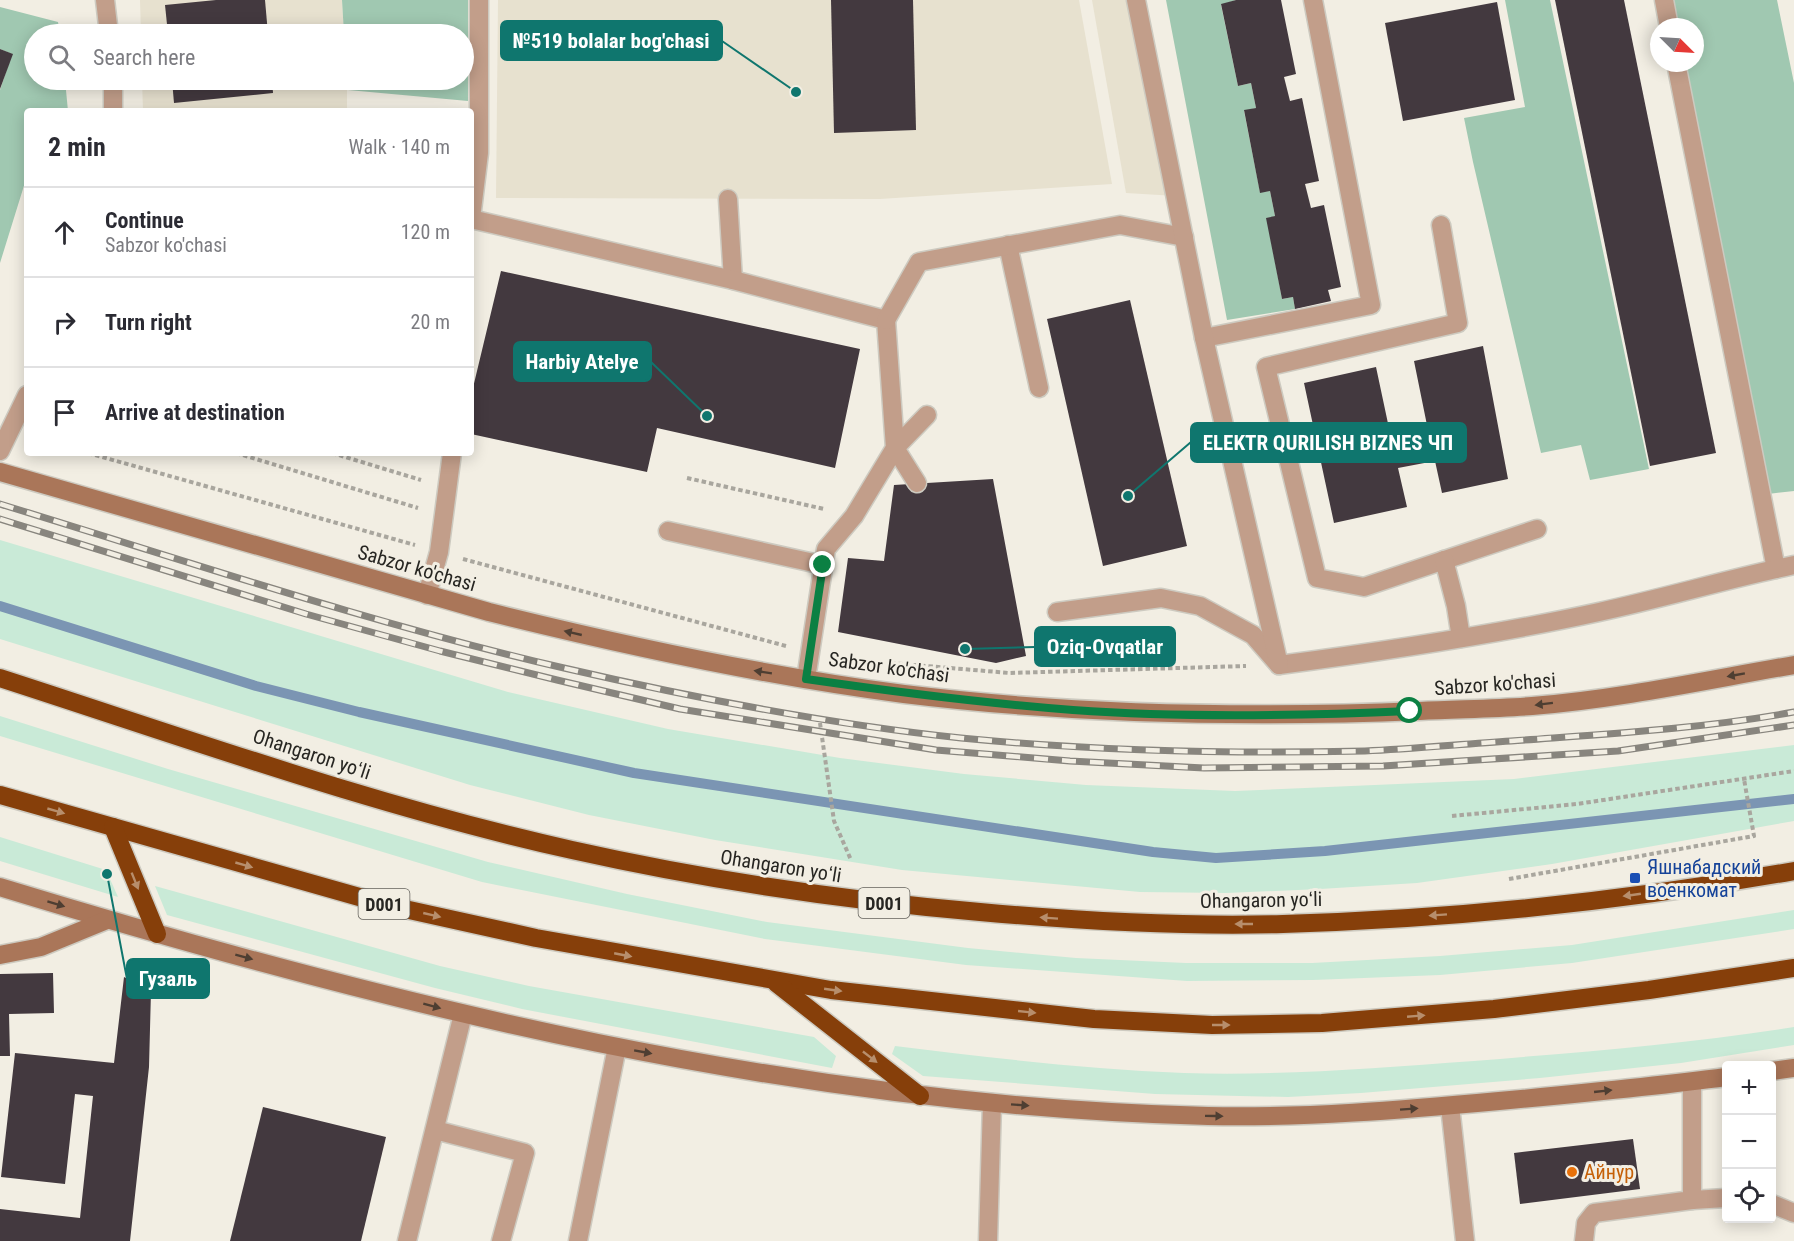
<!DOCTYPE html>
<html lang="en">
<head>
<meta charset="utf-8">
<style>
  body { margin:0; font-family:"Roboto Condensed",sans-serif; background:#f7f7f7; color:#2b2b33 }
  .controls { position:absolute; right:18px; bottom:18px; display:grid; overflow:hidden; border-radius:6px; box-shadow:0 3px 15px #0003 }
  .controls button { width:54px; height:54px; display:grid; place-items:center; padding:0; border:0; border-bottom:2px solid #e1e1e2; background:#fff; color:#2b2b33; font:30px sans-serif }
  .compass { position:absolute; left:1650px; top:18px; width:54px; height:54px; border-radius:50%; background:#fff; box-shadow:0 3px 15px #0003; rotate:114deg }
  .stop { position:absolute; width:18px; height:18px; margin:-14px; border:4px solid #0b8043; border-radius:50%; background:#fff }
  .stop.end { background:#0b8043; border-color:#fff; box-shadow:0 2px 6px #0008 }
  .list { margin:0; padding:0; list-style:none }
  h2 { display:flex; justify-content:space-between; align-items:center; height:78px; margin:0; padding:0 24px; font-size:26px }
  h2 small { font-size:20px; font-weight:400; color:#7c7c81 }
  .list li { display:grid; grid-template-columns:39px 1fr auto; gap:18px; align-items:center; box-sizing:border-box; height:90px; padding:0 24px; border-top:2px solid #e1e1e2 }
  .list b { display:block; font-size:22px; white-space:nowrap }
  .list p { margin:0; font-size:20px; white-space:nowrap; color:#7c7c81 }
  .list em { font-size:20px; font-style:normal; color:#7c7c81 }
  .icon { flex:none; width:33px; height:33px; fill:none; stroke:currentColor; stroke-width:2; stroke-linecap:round; stroke-linejoin:round }
  .map { position:relative; flex:none; width:1794px; height:1241px; overflow:hidden }
  .search { position:absolute; background:#fff; box-shadow:0 3px 15px #0003; left:24px; top:24px; width:450px; height:66px; display:flex; align-items:center; gap:15px; box-sizing:border-box; padding:0 21px; border-radius:33px; color:#7c7c81; font-size:22px }
  .panel { position:absolute; background:#fff; box-shadow:0 3px 15px #0003; left:24px; top:108px; width:450px; height:348px; border-radius:6px }
  .map>svg:first-child { display:block }
</style>
</head>
<body>
<div class="map">
<svg width="1794" height="1241" viewBox="0 0 1794 1241">
  <rect width="100%" height="100%" fill="#f2eee3"/>
  <g fill="#e7e1cf">
    <polygon points="140,0 342,0 344,34 141,34"/>
    <polygon points="498,0 1079,0 1112,184 880,199 496,198"/>
    <polygon points="1092,0 1135,0 1176,196 1126,193"/>
    <polygon points="142,80 347,80 347,111 143,111"/>
  </g>
  <g fill="#c9ead7">
    <polygon points="0,540 508,692 668,729 840,758 964,774 1086,785 1235,791 1514,779 1794,745 1794,821 1552,864 1417,883 1320,889 1226,893 1140,892 902,870 715,840 589,815 470,785 0,639"/>
    <polygon points="0,716 168,769 488,862 627,894 767,922 968,948 1076,958 1186,963 1312,963 1440,956 1572,945 1794,910 1794,929 1572,963 1440,975 1313,980 1187,981 966,965 765,939 482,882 0,736"/>
    <polygon points="0,837 106,870 118,897 0,861"/>
    <polygon points="155,886 440,966 529,986 814,1037 836,1056 832,1068 522,1009 435,988 167,915"/>
    <path d="M1794 1027V1045L1681 1063 1540 1078 1361 1093 1288 1097 1155 1094 923 1076 892 1054 895 1046C991 1058 1087 1069 1184 1073 1281 1076 1377 1068 1474 1061 1581 1052 1688 1044 1794 1027Z"/>
  </g>
  <g fill="#a0c8b1">
    <polygon points="342,0 468,0 468,101 348,90 347,80 464,80 464,34 344,34"/>
    <polygon points="1166,0 1236,0 1221,5 1238,86 1251,83 1256,108 1244,111 1260,192 1270,191 1275,216 1267,219 1282,299 1293,297 1295,309 1227,320"/>
    <polygon points="1505,0 1550,0 1649,469 1590,480 1581,445 1541,453 1473,162 1464,118 1525,107"/>
    <polygon points="1673,0 1777,0 1794,83 1794,491 1768,494 1685,63 1695,63 1695,27 1678,27"/>
    <polygon points="0,7 58,22 60,34 34,34 34,80 65,80 68,111 27,111 27,176 0,263 0,90 12,54 0,49"/>
  </g>
  <g fill="none" stroke-linecap="round" stroke-linejoin="round">
    <polyline stroke="#7b95b3" stroke-width="10" points="0,606 256,686 359,712 634,773 1153,852 1216,858 1325,851 1794,799"/>
  </g>
  <g fill="#43393f">
    <polygon points="216,0 265,0 268,34 168,34 165,5"/>
    <polygon points="831,0 913,0 916,130 834,133"/>
    <polygon points="1236,0 1281,0 1296,74 1284,77 1290,101 1302,98 1319,181 1305,184 1311,208 1324,205 1341,287 1328,290 1331,301 1295,309 1293,297 1282,299 1266,218 1275,216 1270,191 1260,193 1244,110 1256,108 1251,83 1238,86 1221,4"/>
    <polygon points="1555,0 1624,0 1716,453 1650,466"/>
    <polygon points="1497,2 1515,100 1403,121 1385,23"/>
    <polygon points="0,49 13,54 0,89"/>
    <polygon points="172,80 272,80 273,93 174,103"/>
    <polygon points="501,271 860,349 835,468 657,428 647,472 471,434 471,396"/>
    <polygon points="1130,300 1187,546 1103,566 1047,319"/>
    <polygon points="1483,346 1508,479 1442,493 1435,461 1398,468 1407,507 1334,523 1304,383 1376,367 1393,447 1430,440 1414,361"/>
    <polygon points="993,479 1026,656 996,663 838,632 848,558 884,561 894,485"/>
    <polygon points="53,973 54,1013 9,1014 10,1056 0,1056 0,974"/>
    <polygon points="124,977 151,991 149,1067 130,1241 0,1241 0,1209 80,1218 93,1096 75,1094 65,1184 1,1177 15,1053 114,1063"/>
    <polygon points="263,1107 386,1137 361,1241 230,1241"/>
    <polygon points="1633,1139 1640,1189 1520,1204 1514,1153"/>
  </g>
  <g fill="none" stroke-linecap="round" stroke-linejoin="round">
    <g stroke="#cdcac0" stroke-width="21">
      <g id="lane">
        <polyline points="1664,0 1669,27"/>
        <polyline points="1676,63 1776,569"/>
        <polyline points="728,199 733,280"/>
        <polyline points="471,218 479,153 479,0"/>
        <polyline points="471,219 733,280 886,320 895,448 854,516 826,549 806,679"/>
        <polyline points="1441,225 1458,323 1266,367 1317,578 1364,587 1537,529"/>
        <polyline points="1008,245 1039,388"/>
        <polyline points="886,320 919,262 1120,225 1184,237"/>
        <polyline points="1204,338 1371,305 1313,0"/>
        <polyline points="917,483 895,448 927,415"/>
        <polyline points="668,531 823,565"/>
        <polyline points="1444,560 1456,606 1461,638"/>
        <polyline points="427,595 439,552 452,453"/>
        <path d="M1057 612 1161 598 1200 606 1253 635 1279 665C1386 651 1494 635 1599 612 1664 598 1728 579 1794 565"/>
        <polyline points="1450,1106 1465,1241"/>
        <polyline points="435,1130 525,1153 501,1241"/>
        <polyline points="1692,1200 1726,1198"/>
        <polyline points="1772,1204 1794,1213"/>
        <polyline points="578,1241 617,1047"/>
        <polyline points="988,1241 992,1103"/>
        <polyline points="1584,1241 1586,1223 1594,1213 1692,1200 1692,1082"/>
      </g>
    </g>
    <g stroke="#cdcac0" stroke-width="21">
      <g id="street">
        <polyline points="105,0 109,34"/>
        <polyline points="1136,0 1204,338 1279,665"/>
        <polyline points="113,80 113,111"/>
        <polyline points="0,451 27,395"/>
        <polyline points="407,1241 463,1014"/>
      </g>
    </g>
    <g stroke="#cdcac0" stroke-width="21">
      <g id="secondary">
        <path d="M0 472 489 612C626 646 764 676 904 694 1076 715 1248 718 1420 711 1457 709 1495 709 1532 706 1620 699 1707 680 1794 665"/>
        <path d="M0 887C393 1007 796 1106 1208 1116 1305 1118 1402 1110 1499 1101 1575 1094 1651 1087 1726 1077"/>
        <polyline points="0,955 41,947 107,920"/>
        <polyline points="1772,1071 1794,1068"/>
      </g>
    </g>
    <g stroke="#cdcac0" stroke-width="21">
      <g id="highway">
        <path d="M0 678C189 739 378 807 572 850 706 880 842 900 980 912 1081 921 1182 927 1283 924 1454 919 1626 901 1794 871"/>
        <polyline points="0,795 391,906 536,938 831,990 1094,1019 1212,1025 1322,1023 1494,1009 1649,990 1794,968"/>
        <polyline points="113,827 157,934"/>
        <polyline points="776,983 920,1096"/>
      </g>
    </g>
    <g stroke="#a9a69e" stroke-width="4" stroke-dasharray="4.5 3" stroke-linecap="butt">
      <polyline points="88,453 415,545"/>
      <polyline points="236,453 418,508"/>
      <polyline points="332,453 421,480"/>
      <polyline points="687,478 824,509"/>
      <polyline points="463,559 786,646"/>
      <polyline points="891,663 1009,673 1246,666"/>
      <polyline points="820,723 834,821 851,860"/>
      <polyline points="1452,816 1577,804 1794,771"/>
      <polyline points="1509,879 1754,836 1744,779"/>
    </g>
    <use href="#lane" stroke="#c29e8a" stroke-width="18"/>
    <use href="#street" stroke="#c29e8a" stroke-width="18"/>
    <use href="#secondary" stroke="#aa7659" stroke-width="18"/>
    <use href="#highway" stroke="#863f0a" stroke-width="18"/>
    <g stroke="#88857e" stroke-width="7">
      <g id="rail">
        <path d="M0 504C187 561 373 624 564 668 694 698 828 724 961 738 1095 751 1231 754 1365 751 1413 749 1462 744 1511 741 1605 734 1701 729 1794 712"/>
        <polyline points="0,519 306,614 440,651 557,680 680,709 936,750 1070,761 1204,768 1383,766 1618,751 1794,725"/>
      </g>
    </g>
    <use href="#rail" stroke="#f2eee3" stroke-width="4.5" stroke-dasharray="14" stroke-linecap="butt"/>
  </g>
  <defs><path id="oneway-solid" d="M-6-.8H1V-3.2L6.5 0L1 3.2V.8H-6Z" transform="scale(1.5)"/></defs>
  <g fill="#4e3e32">
    <use href="#oneway-solid" transform="translate(573 633) rotate(-167)"/>
    <use href="#oneway-solid" transform="translate(763 672) rotate(-171)"/>
    <use href="#oneway-solid" transform="translate(1736 675) rotate(170)"/>
    <use href="#oneway-solid" transform="translate(1544 704) rotate(173)"/>
    <use href="#oneway-solid" transform="translate(56 904) rotate(17)"/>
    <use href="#oneway-solid" transform="translate(244 957) rotate(15)"/>
    <use href="#oneway-solid" transform="translate(432 1006) rotate(15)"/>
    <use href="#oneway-solid" transform="translate(643 1052) rotate(10)"/>
    <use href="#oneway-solid" transform="translate(1603 1091) rotate(-6)"/>
    <use href="#oneway-solid" transform="translate(1020 1105) rotate(4)"/>
    <use href="#oneway-solid" transform="translate(1409 1109) rotate(-4)"/>
    <use href="#oneway-solid" transform="translate(1214 1116) rotate(1)"/>
  </g>
  <g fill="#b78e6c">
    <use href="#oneway-solid" transform="translate(56 811) rotate(16)"/>
    <use href="#oneway-solid" transform="translate(244 865) rotate(16)"/>
    <use href="#oneway-solid" transform="translate(135 881) rotate(68)"/>
    <use href="#oneway-solid" transform="translate(1632 895) rotate(172)"/>
    <use href="#oneway-solid" transform="translate(432 915) rotate(13)"/>
    <use href="#oneway-solid" transform="translate(1438 915) rotate(176)"/>
    <use href="#oneway-solid" transform="translate(1049 918) rotate(-176)"/>
    <use href="#oneway-solid" transform="translate(1244 924) rotate(180)"/>
    <use href="#oneway-solid" transform="translate(623 955) rotate(11)"/>
    <use href="#oneway-solid" transform="translate(833 990) rotate(8)"/>
    <use href="#oneway-solid" transform="translate(1027 1012) rotate(6)"/>
    <use href="#oneway-solid" transform="translate(1416 1016) rotate(-5)"/>
    <use href="#oneway-solid" transform="translate(1221 1025)"/>
    <use href="#oneway-solid" transform="translate(870 1057) rotate(38)"/>
  </g>
  <g fill="none" stroke-linecap="round" stroke-linejoin="round">
    <path stroke="#0b8043" stroke-width="8" d="M823 565 806 679C895 692 983 703 1073 710 1185 718 1298 716 1410 711"/>
  </g>
  <rect fill="#1a4fb4" stroke="#f2eee3" stroke-width="2" x="1629" y="872" width="12" height="12" rx="3"/>
  <circle fill="#e8710a" stroke="#f2eee3" stroke-width="2" cx="1572" cy="1172" r="6"/>
  <g text-anchor="middle" dominant-baseline="central" stroke-width="6" stroke-linejoin="round" paint-order="stroke">
    <g fill="#f2eee3" stroke="#64625c" stroke-width="1.5">
      <rect x="858.5" y="888" width="51" height="30" rx="4.5"/>
      <rect x="358.5" y="889" width="51" height="30" rx="4.5"/>
    </g>
    <g font-size="18" font-weight="bold" fill="#272622">
      <text x="884" y="903">D001</text>
      <text x="384" y="904">D001</text>
    </g>
    <g font-size="20" fill="#272622" stroke="#f2eee3">
      <text transform="translate(417 568) rotate(16)">Sabzor ko'chasi</text>
      <text transform="translate(889 667) rotate(8)">Sabzor ko'chasi</text>
      <text transform="translate(1495 684) rotate(-4)">Sabzor ko'chasi</text>
      <text transform="translate(312 754) rotate(18)">Ohangaron yoʻli</text>
      <text transform="translate(781 866) rotate(9)">Ohangaron yoʻli</text>
      <text transform="translate(1261 900) rotate(-1)">Ohangaron yoʻli</text>
    </g>
    <g font-size="20" fill="#164399" stroke="#f2eee3" text-anchor="start">
      <text x="1647" y="867">Яшнабадский<tspan x="1647" dy="23">военкомат</tspan></text>
    </g>
    <g font-size="20" fill="#c56008" stroke="#f2eee3" text-anchor="start">
      <text x="1584" y="1172">Айнур</text>
    </g>
  </g>
  <path fill="none" stroke="#0f766e" stroke-width="2" d="M796 92L722 41M707 416L651 362M1128 496L1191 442M965 649L1035 647M107 874L127 979"/>
  <g fill="#0f766e" stroke="#f2eee3" stroke-width="2">
    <circle cx="796" cy="92" r="6"/>
    <circle cx="707" cy="416" r="6"/>
    <circle cx="1128" cy="496" r="6"/>
    <circle cx="965" cy="649" r="6"/>
    <circle cx="107" cy="874" r="6"/>
  </g>
  <g fill="#0f766e" stroke="#0f766e" stroke-width="2">
    <rect x="501" y="21" width="221" height="39" rx="6"/>
    <rect x="514" y="342" width="137" height="39" rx="6"/>
    <rect x="1191" y="423" width="275" height="39" rx="6"/>
    <rect x="1035" y="627" width="140" height="39" rx="6"/>
    <rect x="127" y="959" width="82" height="39" rx="6"/>
  </g>
  <g font-size="21" text-anchor="middle" font-weight="bold" fill="#fff">
    <text x="611" y="48">№519 bolalar bog'chasi</text>
    <text x="582" y="369">Harbiy Atelye</text>
    <text x="1328" y="450">ELEKTR QURILISH BIZNES ЧП</text>
    <text x="1105" y="654">Oziq-Ovqatlar</text>
    <text x="168" y="986">Гузаль</text>
  </g>
</svg>
<div class="controls">
<button>+</button>
<button>−</button>
<button><svg class="icon" aria-label="locate" viewBox="0 0 24 24"><circle cx="12" cy="12" r="6"/><path d="M12 2v4M12 18v4M2 12h4M18 12h4"/></svg></button>
</div>
<svg class="compass" viewBox="-18 -18 36 36"><path d="M0-13l5 13h-10z" fill="#e53935"/><path d="M0 13l5-13h-10z" fill="#7c7c81"/></svg>
<div class="stop" style="left:1410px;top:711px"></div>
<div class="stop end" style="left:823px;top:565px"></div>
<div class="search"><svg class="icon" aria-label="search" viewBox="0 0 24 24"><circle cx="10" cy="10" r="6"/><path d="M15 15l6 6"/></svg>Search here</div>
<section class="panel">
<h2>2 min<small>Walk · 140 m</small></h2>
<ul class="list">
<li><svg class="icon" aria-label="ahead" viewBox="0 0 24 24"><path d="M12 20V5M6 11l6-6 6 6"/></svg><div><b>Continue</b><p>Sabzor ko'chasi</p></div><em>120 m</em></li>
<li><svg class="icon" aria-label="right" viewBox="0 0 24 24"><path d="M7 20v-9h11M14 6l5 5-5 5"/></svg><div><b>Turn right</b></div><em>20 m</em></li>
<li><svg class="icon" aria-label="arrive" viewBox="0 0 24 24"><path d="M6 21V4h12l-3 4 3 4H6"/></svg><div><b>Arrive at destination</b></div></li>
</ul>
</section>
</div>
</body>
</html>
